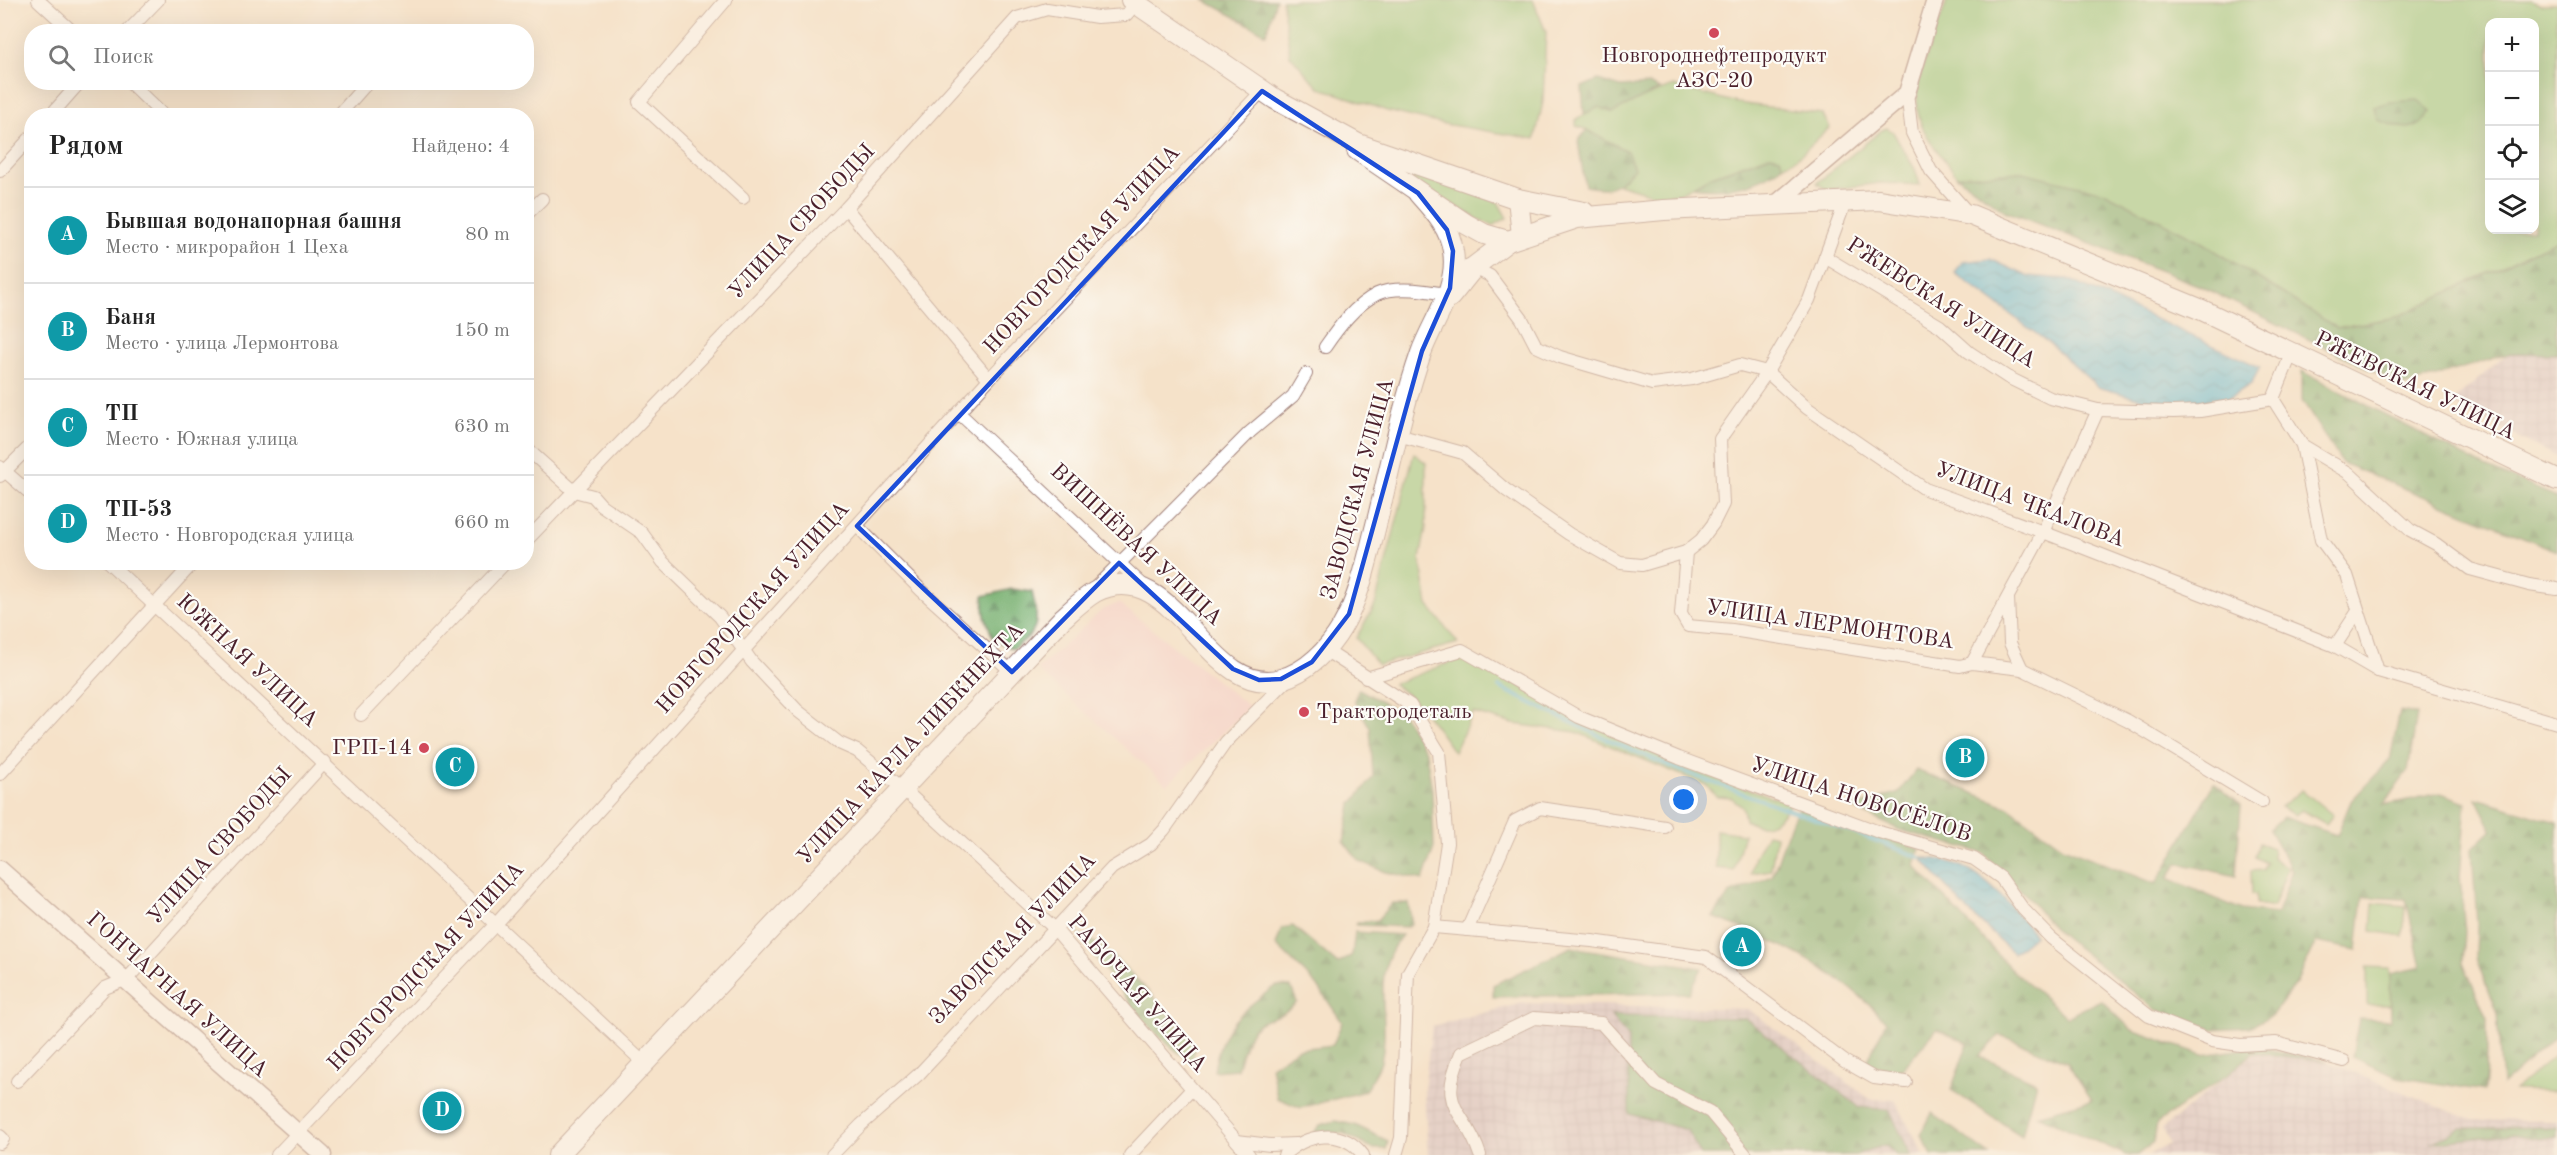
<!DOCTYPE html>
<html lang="ru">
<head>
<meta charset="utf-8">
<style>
  body { margin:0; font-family:"Old Standard TT",serif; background:#f2f2f2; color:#222 }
  .controls { position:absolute; right:18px; top:18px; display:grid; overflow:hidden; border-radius:12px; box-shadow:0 6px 24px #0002 }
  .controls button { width:54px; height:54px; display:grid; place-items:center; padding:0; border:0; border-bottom:2px solid #e0e0e0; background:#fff; color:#222; font:30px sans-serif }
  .you { position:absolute; left:1684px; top:800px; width:21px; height:21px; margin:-15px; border:4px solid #fff; border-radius:50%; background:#1a73e8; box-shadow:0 0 0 9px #1a73e833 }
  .badge { display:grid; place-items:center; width:39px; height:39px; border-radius:50%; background:#d1495b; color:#fff; font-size:20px; font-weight:700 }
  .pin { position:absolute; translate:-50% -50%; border:3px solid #fff; box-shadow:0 2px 6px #0006 }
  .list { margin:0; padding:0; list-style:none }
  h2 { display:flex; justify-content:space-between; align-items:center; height:78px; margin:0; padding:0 24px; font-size:26px }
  h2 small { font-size:20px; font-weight:400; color:#767676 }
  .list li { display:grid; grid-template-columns:39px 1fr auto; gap:18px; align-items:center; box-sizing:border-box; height:96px; padding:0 24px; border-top:2px solid #e0e0e0 }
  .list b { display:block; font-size:22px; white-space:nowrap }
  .list p { margin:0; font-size:20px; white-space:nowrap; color:#767676 }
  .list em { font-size:20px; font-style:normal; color:#767676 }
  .icon { flex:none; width:33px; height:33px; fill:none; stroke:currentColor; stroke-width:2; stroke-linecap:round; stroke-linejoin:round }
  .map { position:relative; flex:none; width:2557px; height:1155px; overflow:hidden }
  .search { position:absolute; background:#fff; box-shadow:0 6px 24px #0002; left:24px; top:24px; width:510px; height:66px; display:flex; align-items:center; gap:15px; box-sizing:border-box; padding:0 21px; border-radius:24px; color:#767676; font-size:22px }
  .panel { position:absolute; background:#fff; box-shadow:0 6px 24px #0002; left:24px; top:108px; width:510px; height:462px; border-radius:24px }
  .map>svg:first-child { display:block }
</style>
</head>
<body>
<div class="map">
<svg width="2557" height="1155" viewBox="0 0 2557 1155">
  <defs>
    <pattern id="industrial-grid" width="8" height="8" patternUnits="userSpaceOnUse" patternTransform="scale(1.5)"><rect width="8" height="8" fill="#d2bdc5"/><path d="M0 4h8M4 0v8" fill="none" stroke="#b6a2a9"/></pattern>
    <pattern id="forest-firs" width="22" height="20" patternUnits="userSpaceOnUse" patternTransform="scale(1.5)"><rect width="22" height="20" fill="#74ae6d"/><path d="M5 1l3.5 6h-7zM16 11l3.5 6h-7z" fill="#618d5a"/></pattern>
    <pattern id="water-waves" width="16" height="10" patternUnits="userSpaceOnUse" patternTransform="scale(1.5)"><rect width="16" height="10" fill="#5ebedd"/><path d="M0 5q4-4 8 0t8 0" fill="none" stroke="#509ab3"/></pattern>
  </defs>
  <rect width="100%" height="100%" fill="#fdfcf7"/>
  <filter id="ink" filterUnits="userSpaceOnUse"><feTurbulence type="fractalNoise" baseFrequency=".0167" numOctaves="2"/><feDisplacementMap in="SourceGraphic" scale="12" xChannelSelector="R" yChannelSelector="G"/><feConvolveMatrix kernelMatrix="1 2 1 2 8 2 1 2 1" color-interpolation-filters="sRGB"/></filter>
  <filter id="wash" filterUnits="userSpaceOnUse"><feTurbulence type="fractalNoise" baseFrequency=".008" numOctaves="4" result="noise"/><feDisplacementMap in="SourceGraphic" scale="24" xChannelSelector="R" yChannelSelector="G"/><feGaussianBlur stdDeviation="1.35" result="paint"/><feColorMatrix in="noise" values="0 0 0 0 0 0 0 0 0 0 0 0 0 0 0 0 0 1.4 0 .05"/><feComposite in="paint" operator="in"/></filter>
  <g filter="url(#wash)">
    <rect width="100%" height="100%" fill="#f5e2c9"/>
    <polygon fill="#f7cfd0" points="1119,603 1250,707 1167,785 1037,669 1102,610"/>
    <g fill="url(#industrial-grid)">
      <polygon points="2557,310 2557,457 2451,403"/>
      <polygon points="1523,1003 1748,1009 1870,1099 1895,1100 1924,1155 1428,1155 1424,1089 1432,1026"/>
      <polygon points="2254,1054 2328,1062 2472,1120 2557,1121 2557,1155 2148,1155 2169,1144 2162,1129"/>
    </g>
    <g fill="#91ca7e" stroke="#6e7454" stroke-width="1.5" fill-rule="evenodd">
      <polygon points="1282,0 1533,0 1546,32 1543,102 1535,139 1438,123 1387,111 1318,87 1290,55"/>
      <path d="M1947 0H2531L2541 4H2557V240L2397 317 2336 328 2198 240 2022 172 1957 176C1946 161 1922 135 1919 117 1910 78 1936 37 1947 0ZM2490 22H2534V230H2490Z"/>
      <polygon points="1673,86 1738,103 1822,114 1830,127 1796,159 1783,166 1780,157 1770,155 1709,177 1682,192 1661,197 1619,184 1633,168 1587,130 1576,126 1576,119 1599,107 1644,97"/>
      <polygon points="1887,128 1893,132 1915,169 1920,185 1880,183 1827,190 1817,183 1882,130"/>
      <polygon points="1400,167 1498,202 1507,218 1493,226 1472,216 1398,171"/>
      <polygon points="1414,453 1426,463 1426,528 1420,559 1428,605 1458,643 1378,665 1356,638 1375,605"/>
      <path d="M1464 657 1685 768 1791 803C1779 822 1764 832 1745 820L1743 808 1732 798 1717 797 1706 785 1576 732 1513 724 1473 713 1454 752C1436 727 1419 701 1393 684Z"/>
      <polygon points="2302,790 2333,815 2326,824 2302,810 2295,815 2280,807"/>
      <polygon points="1716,830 1744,834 1734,870 1716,868"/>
      <polygon points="1767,834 1776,836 1771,870 1751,873 1755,856"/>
      <polygon points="2259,843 2273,848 2272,857 2288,868 2273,907 2256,904 2256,894 2252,894 2251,871 2263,870 2266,863 2255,857"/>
      <polygon points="2373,903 2406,906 2403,936 2371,931"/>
      <polygon points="2367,967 2390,968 2391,1005 2367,1005"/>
      <polygon points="2557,1054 2557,1091 2514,1090"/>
    </g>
    <g fill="url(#forest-firs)" stroke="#5f664c" stroke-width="1.5">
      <polygon points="1204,0 1276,0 1266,34"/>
      <polygon points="1598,80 1621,87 1650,85 1660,89 1613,113 1599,107 1584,114 1582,87"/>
      <path d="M2418 100 2431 111C2414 136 2402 128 2377 120L2374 107 2390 102Z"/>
      <path d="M1587 130 1627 151 1634 168C1615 188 1612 191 1585 186L1578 141Z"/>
      <path d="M1771 155 1780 157 1783 166C1756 187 1725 192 1692 187L1709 177Z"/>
      <polygon points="2022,172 2104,192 2198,240 2337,328 2397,317 2557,240 2557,354 2511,353 2404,386 2200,286 2005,211 1957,176"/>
      <polygon points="2302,371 2485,467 2557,497 2557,551 2342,463 2302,401"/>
      <path d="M1012 589 1032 592C1039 623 1040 630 1013 649L993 639 985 616 983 596Z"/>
      <polygon points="1359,689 1403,714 1426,753 1432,790 1434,848 1423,880 1386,872 1359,861 1344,842 1351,805 1373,777 1370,728 1354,700"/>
      <polygon points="2400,711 2417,714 2408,771 2383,805 2441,793 2466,802 2460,876 2465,932 2463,962 2487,1019 2487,1057 2484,1091 2397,1077 2352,1057 2359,1018 2391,1020 2390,974 2421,967 2406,899 2363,897 2357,950 2316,942 2296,983 2272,1015 2250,1027 2213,1029 2155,1009 2053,928 2025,894 1983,853 1900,830 1852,808 1899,792 1916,770 2008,807 2063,847 2156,884 2214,783 2241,805 2236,876 2178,863 2168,878 2242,910 2277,914 2292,870 2269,830 2283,817 2337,835 2351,801 2390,760"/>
      <polygon points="2476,798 2557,822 2557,1036 2502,1085 2497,1014 2476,958 2477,923 2472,849 2492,830"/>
      <path d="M1799 807 1920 849 1915 866 2013 971 2067 1017 2101 1000 2132 1030 2203 1055 2256 1047 2327 1061 2253 1053 2229 1074 2157 1123 2154 1142 2137 1155H2126L2037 1115 2092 1100 2067 1062 2000 1035 1979 1056 2036 1082 2022 1136 1951 1090 1968 1043 1937 1029 1900 1072 1866 1064 1886 1022C1842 971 1776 940 1713 917L1729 894 1772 876C1781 854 1787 828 1799 807Z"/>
      <polygon points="1392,903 1408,903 1412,923 1408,927 1356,925 1357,923 1377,920"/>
      <path d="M1293 926 1338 964 1352 955 1355 932 1402 935C1368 975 1392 1017 1381 1062 1378 1072 1370 1082 1365 1091L1301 1108 1277 1098 1271 1066 1298 1049 1333 1045 1342 1022 1317 985 1276 945 1282 928Z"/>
      <path d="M1078 934C1111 943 1174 1020 1196 1048L1191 1061C1143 1033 1113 977 1078 934Z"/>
      <polygon points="1571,947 1702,968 1689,993 1493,997 1493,985"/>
      <path d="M1276 986 1291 987 1297 1002C1284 1016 1276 1015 1260 1023 1247 1030 1241 1056 1237 1069L1214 1071C1220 1028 1242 1009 1276 986Z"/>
      <polygon points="1611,1016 1745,1018 1859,1107 1889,1110 1911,1155 1896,1155 1885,1145 1855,1155 1701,1155 1687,1130 1629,1114 1628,1038"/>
      <polygon points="1932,1113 1989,1155 1932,1155 1921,1135"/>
      <polygon points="1335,1121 1355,1125 1388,1141 1386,1149 1373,1149 1343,1133 1314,1132 1320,1125"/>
      <polygon points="2461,1128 2557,1127 2557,1136 2540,1139 2512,1134 2431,1143"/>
    </g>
    <g fill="url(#water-waves)" stroke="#546e84" stroke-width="1.5">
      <polygon points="1990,259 2027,276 2068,279 2260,367 2251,384 2226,400 2164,405 2098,387 2050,344 1955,273 1962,262"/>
      <path d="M1921 858C1975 858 2003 897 2035 935L2013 953 1964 907Z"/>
    </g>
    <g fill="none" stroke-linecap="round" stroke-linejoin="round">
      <path stroke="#5ebedd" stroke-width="4" d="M1499 687C1564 720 1630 751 1698 777 1772 805 1847 828 1921 858"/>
    </g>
  </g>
  <g filter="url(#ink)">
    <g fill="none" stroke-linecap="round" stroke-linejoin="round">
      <g stroke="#a0807a" stroke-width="14">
        <g id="street">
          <polyline points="38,0 73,32"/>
          <polyline points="726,0 639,102 743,198"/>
          <polyline points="127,32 158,0"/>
          <polyline points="129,82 164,116"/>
          <polyline points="1907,93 1912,133 1931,171 1969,214"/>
          <polyline points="50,116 80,82"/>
          <polyline points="338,116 368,82"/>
          <polyline points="0,171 32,136"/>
          <polyline points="1846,200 1825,257 1940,326 1969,352 2007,377 2050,398 2098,410 2173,412 2200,411 2273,399 2302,445 2349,473 2410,530 2436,544 2470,569 2529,585 2557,589"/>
          <polyline points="846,208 989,379"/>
          <polyline points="526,215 542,199"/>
          <polyline points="1469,265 1490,276 1522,319 1536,346 1560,357 1652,384 1692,379 1740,365 1767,372 1807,408 1925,489 2043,532 2335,646 2378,671 2557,723"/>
          <path d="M1325 347C1338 328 1355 305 1377 294 1396 285 1431 291 1451 295"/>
          <polyline points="2273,399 2292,352"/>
          <polyline points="959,413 1147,589"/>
          <polyline points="1398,435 1463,453 1506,490 1569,534 1620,563 1642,565 1686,552 1681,614 1688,626 1732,630 1960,666 1972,663 2022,669 2128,721 2262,802"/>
          <polyline points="2302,445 2321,540 2347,575 2378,671"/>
          <polyline points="526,448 574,491 593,496 601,505 642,533 663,562 720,617 752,662 798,711 839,743 857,751 902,788 1054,928 1249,1155"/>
          <polyline points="0,467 32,495"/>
          <polyline points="0,476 32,444"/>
          <polyline points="857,526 921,590 1012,672"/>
          <polyline points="526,541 846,208 1017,18 1047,9 1097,17 1126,15 1136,4"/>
          <polyline points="1686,552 1701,540 1713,524 1723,504 1720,439 1767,372 1809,300 1825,257"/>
          <polyline points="108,562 644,1063"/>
          <polyline points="1091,592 1250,432 1293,396 1306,374"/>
          <polyline points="2008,598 2010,643 2022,669"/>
          <polyline points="2335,646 2358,611"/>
          <polyline points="1325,650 1410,705 1439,752 1447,843 1434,927 1408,973 1401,1138 1396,1155"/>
          <polyline points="1972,663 2043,532 2098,410"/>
          <polyline points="1366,678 1462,650 1579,717 1679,758 1879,832 1974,859 2001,878 2023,909 2051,938 2149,1016 2212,1041 2240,1045 2276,1043 2344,1061"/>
          <polyline points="361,715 506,562"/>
          <polyline points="0,774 194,562"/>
          <polyline points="1434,927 1592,941 1706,957 1844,1061 1874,1078 1906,1082"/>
          <polyline points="1467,930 1515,821 1540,808 1665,827"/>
          <polyline points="17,1081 105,988 127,979 325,762"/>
          <polyline points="0,1136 3,1139 0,1143"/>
          <polyline points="1237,1141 1270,1145 1296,1144"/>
          <polyline points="277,1155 495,925 989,379 1262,91"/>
          <polyline points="832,1155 861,1125 919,1074 1112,868 1151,844 1164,830 1226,742 1290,677"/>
          <polyline points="1130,1155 1191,1090"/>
          <path d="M1284 1155C1306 1134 1342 1127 1363 1155"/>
          <path d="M1480 1155C1465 1107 1436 1111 1461 1053L1534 1018 1601 1023 1656 1084 1710 1112 1746 1155"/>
        </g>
      </g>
      <g stroke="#a0807a" stroke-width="19">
        <g id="secondary">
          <polyline points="1777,203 1907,93 1935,0"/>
          <polyline points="0,869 323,1155"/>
        </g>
      </g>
      <g stroke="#a0807a" stroke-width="22">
        <g id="primary">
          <polyline points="1131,0 1275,99 1358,144 1518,199 1584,212"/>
          <polyline points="1357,150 1466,224 1484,234 1508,241"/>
          <polyline points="1518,199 1522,235"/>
          <polyline points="1450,297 1475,266 1508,241 1577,218 1664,210 1879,200 1971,215 2202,310 2557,480"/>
          <path d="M558 1155 1063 618C1073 609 1083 599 1095 592 1176 551 1206 700 1281 679 1307 672 1329 649 1342 627 1359 598 1367 561 1375 529 1390 470 1401 410 1421 353 1433 320 1459 288 1453 251 1450 227 1433 210 1418 193"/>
        </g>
      </g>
      <use href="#street" stroke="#fff" stroke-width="12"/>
      <use href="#secondary" stroke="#fff" stroke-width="16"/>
      <use href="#primary" stroke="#fff" stroke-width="20"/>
    </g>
  </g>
  <path d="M0 0H2557V1155H0ZM1262 91 1418 193 1447 230 1453 251 1450 288 1422 351 1349 614 1312 662 1281 679 1259 680 1233 669 1119 563 1012 672 857 526Z" fill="#f5e2c9" fill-opacity=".55" fill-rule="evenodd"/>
  <path fill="none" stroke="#1d4ed8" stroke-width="4.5" stroke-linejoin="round" d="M1262 91 1418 193 1447 230 1453 251 1450 288 1422 351 1349 614 1312 662 1281 679 1259 680 1233 669 1119 563 1012 672 857 526Z"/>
  <g fill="#d1495b" stroke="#fdfcf7" stroke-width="2">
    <circle cx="1714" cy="33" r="6"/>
    <circle cx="1304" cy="712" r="6"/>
    <circle cx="424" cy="748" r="6"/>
  </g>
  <g text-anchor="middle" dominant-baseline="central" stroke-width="4.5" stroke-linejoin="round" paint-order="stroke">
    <g font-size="22" fill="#4a1f2b" stroke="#fdfcf7">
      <text x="1714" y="56">Новгороднефтепродукт<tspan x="1714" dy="25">АЗС-20</tspan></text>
      <text x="1316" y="712" text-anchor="start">Трактородеталь</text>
      <text x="412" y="748" text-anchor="end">ГРП-14</text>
    </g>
    <g font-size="22" fill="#4a1f2b" stroke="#fdfcf7">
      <text transform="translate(802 222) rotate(-47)">УЛИЦА СВОБОДЫ</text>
      <text transform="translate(1082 250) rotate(-47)">НОВГОРОДСКАЯ УЛИЦА</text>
      <text transform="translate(1941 303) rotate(33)">РЖЕВСКАЯ УЛИЦА</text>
      <text transform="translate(2415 386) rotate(26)">РЖЕВСКАЯ УЛИЦА</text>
      <text transform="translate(1358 489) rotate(-75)">ЗАВОДСКАЯ УЛИЦА</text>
      <text transform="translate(2030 505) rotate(21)">УЛИЦА ЧКАЛОВА</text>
      <text transform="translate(1136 545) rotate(43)">ВИШНЁВАЯ УЛИЦА</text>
      <text transform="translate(753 608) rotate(-48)">НОВГОРОДСКАЯ УЛИЦА</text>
      <text transform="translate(1830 625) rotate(8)">УЛИЦА ЛЕРМОНТОВА</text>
      <text transform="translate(247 661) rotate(43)">ЮЖНАЯ УЛИЦА</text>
      <text transform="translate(911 744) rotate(-47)">УЛИЦА КАРЛА ЛИБКНЕХТА</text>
      <text transform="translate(1861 800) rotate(18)">УЛИЦА НОВОСЁЛОВ</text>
      <text transform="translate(220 846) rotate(-48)">УЛИЦА СВОБОДЫ</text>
      <text transform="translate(1013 939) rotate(-46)">ЗАВОДСКАЯ УЛИЦА</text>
      <text transform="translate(426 967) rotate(-47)">НОВГОРОДСКАЯ УЛИЦА</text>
      <text transform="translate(1137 994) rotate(49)">РАБОЧАЯ УЛИЦА</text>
      <text transform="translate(177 995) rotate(42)">ГОНЧАРНАЯ УЛИЦА</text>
    </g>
  </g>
</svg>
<div class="controls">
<button>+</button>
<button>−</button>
<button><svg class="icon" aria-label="locate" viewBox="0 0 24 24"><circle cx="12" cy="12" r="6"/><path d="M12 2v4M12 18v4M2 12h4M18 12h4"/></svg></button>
<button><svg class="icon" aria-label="layers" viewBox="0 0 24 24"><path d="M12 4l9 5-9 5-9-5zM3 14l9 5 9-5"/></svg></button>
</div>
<div class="you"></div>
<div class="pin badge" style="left:1742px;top:947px;background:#0f9aa8">A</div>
<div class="pin badge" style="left:1965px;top:758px;background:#0f9aa8">B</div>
<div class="pin badge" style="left:455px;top:767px;background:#0f9aa8">C</div>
<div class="pin badge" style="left:442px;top:1111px;background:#0f9aa8">D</div>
<div class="search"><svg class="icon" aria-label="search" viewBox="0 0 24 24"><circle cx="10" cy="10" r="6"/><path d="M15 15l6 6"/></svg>Поиск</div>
<section class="panel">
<h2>Рядом<small>Найдено: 4</small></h2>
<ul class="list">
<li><span class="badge" style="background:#0f9aa8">A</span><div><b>Бывшая водонапорная башня</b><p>Место · микрорайон 1 Цеха</p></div><em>80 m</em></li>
<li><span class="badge" style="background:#0f9aa8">B</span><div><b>Баня</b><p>Место · улица Лермонтова</p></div><em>150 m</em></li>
<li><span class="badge" style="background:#0f9aa8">C</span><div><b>ТП</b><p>Место · Южная улица</p></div><em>630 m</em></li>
<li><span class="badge" style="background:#0f9aa8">D</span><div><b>ТП-53</b><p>Место · Новгородская улица</p></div><em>660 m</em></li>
</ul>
</section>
</div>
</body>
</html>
